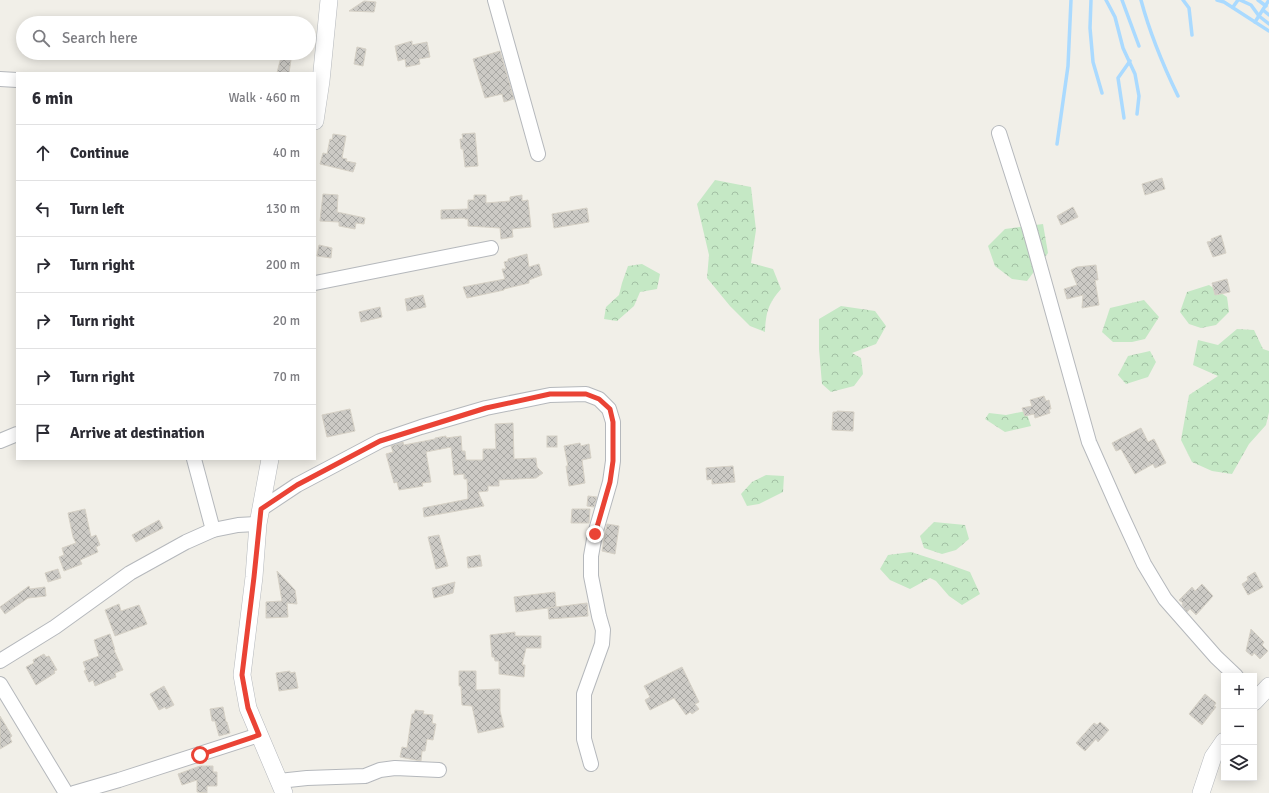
<!DOCTYPE html>
<html lang="en">
<head>
<meta charset="utf-8">
<style>
  body { margin:0; font-family:Signika,sans-serif; background:#f2f2f3; color:#2b2b33 }
  .controls { position:absolute; right:12px; bottom:12px; display:grid; overflow:hidden; border-radius:0px; box-shadow:0 2px 10px #0003 }
  .controls button { width:36px; height:36px; display:grid; place-items:center; padding:0; border:0; border-bottom:1px solid #e1e1e2; background:#fff; color:#2b2b33; font:20px sans-serif }
  .stop { position:absolute; width:12px; height:12px; margin:-9px; border:3px solid #ea4335; border-radius:50%; background:#fff }
  .stop.end { background:#ea4335; border-color:#fff; box-shadow:0 1px 4px #0008 }
  .list { margin:0; padding:0; list-style:none }
  h2 { display:flex; justify-content:space-between; align-items:center; height:52px; margin:0; padding:0 16px; font-size:17px }
  h2 small { font-size:13px; font-weight:400; color:#7c7c81 }
  .list li { display:grid; grid-template-columns:26px 1fr auto; gap:12px; align-items:center; box-sizing:border-box; height:56px; padding:0 16px; border-top:1px solid #e1e1e2 }
  .list b { display:block; font-size:15px; white-space:nowrap }
  .list em { font-size:13px; font-style:normal; color:#7c7c81 }
  .icon { flex:none; width:22px; height:22px; fill:none; stroke:currentColor; stroke-width:2; stroke-linecap:round; stroke-linejoin:round }
  .map { position:relative; flex:none; width:1269px; height:793px; overflow:hidden }
  .search { position:absolute; background:#fff; box-shadow:0 2px 10px #0003; left:16px; top:16px; width:300px; height:44px; display:flex; align-items:center; gap:10px; box-sizing:border-box; padding:0 14px; border-radius:22px; color:#7c7c81; font-size:15px }
  .panel { position:absolute; background:#fff; box-shadow:0 2px 10px #0003; left:16px; top:72px; width:300px; height:388px; border-radius:0px }
  .map>svg:first-child { display:block }
</style>
</head>
<body>
<div class="map">
<svg width="1269" height="793" viewBox="0 0 1269 793">
  <defs>
    <pattern id="forest-crowns" width="20" height="18" patternUnits="userSpaceOnUse"><rect width="20" height="18" fill="#c5e8c5"/><path d="M2 6a3 3 0 1 1 6 0M12 15a3 3 0 1 1 6 0" fill="none" stroke="#a3c0a4"/></pattern>
    <pattern id="building-cross-hatch" width="8" height="8" patternUnits="userSpaceOnUse"><rect width="8" height="8" fill="#cccac5"/><path d="M0 0l8 8M0 8l8-8" fill="none" stroke="#a9a8a4"/></pattern>
  </defs>
  <rect width="100%" height="100%" fill="#f1efe8"/>
  <g fill="url(#forest-crowns)">
    <path d="M715 180 751 187 756 230 751 263 773 269 781 289C768 304 766 312 765 332L750 326 730 306 707 278 709 255 697 204Z"/>
    <polygon points="1043,224 1048,253 1027,281 1012,279 995,266 988,246 1005,229"/>
    <polygon points="642,264 660,274 657,289 640,292 634,306 617,321 604,319 606,307 619,295 622,283 628,266"/>
    <polygon points="1209,285 1227,297 1229,312 1216,325 1201,328 1189,324 1180,312 1187,292"/>
    <polygon points="1144,300 1159,317 1145,339 1132,342 1113,342 1102,332 1110,308"/>
    <polygon points="841,306 875,311 886,326 876,344 852,353 861,358 863,374 854,386 831,392 822,384 819,349 819,319"/>
    <polygon points="1237,329 1254,330 1263,349 1269,351 1269,412 1266,425 1249,444 1232,474 1212,471 1192,462 1181,440 1189,395 1218,376 1193,365 1198,340 1218,345"/>
    <polygon points="1150,351 1156,362 1148,377 1126,384 1118,375 1128,356"/>
    <polygon points="1026,411 1031,426 1005,432 985,419 989,413 1006,415"/>
    <polygon points="766,475 784,476 783,492 759,504 747,506 741,494 752,482"/>
    <polygon points="934,522 965,525 969,539 956,550 942,554 924,548 920,536"/>
    <polygon points="911,552 942,562 970,572 980,594 962,605 949,596 936,581 930,578 910,589 890,580 880,569 888,555"/>
  </g>
  <g fill="none" stroke-linecap="round" stroke-linejoin="round">
    <g stroke="#aadaff" stroke-width="3.5">
      <polyline points="1091,0 1090,28 1093,62 1102,93"/>
      <polyline points="1106,0 1115,17 1123,48 1135,74 1139,96 1137,114"/>
      <polyline points="1122,0 1139,46"/>
      <path d="M1141 0C1150 34 1163 65 1178 96"/>
      <polyline points="1183,0 1189,8 1192,35"/>
      <polyline points="1217,0 1224,2 1269,31"/>
      <polyline points="1240,0 1251,5 1259,16 1269,24"/>
      <polyline points="1258,0 1266,6"/>
      <polyline points="1233,7 1238,0"/>
      <polyline points="1263,10 1269,15"/>
      <polyline points="1255,22 1269,0"/>
      <polyline points="1124,118 1118,78 1130,61"/>
      <polyline points="1057,144 1068,66 1071,0"/>
    </g>
  </g>
  <g fill="url(#building-cross-hatch)" stroke="#d6d1c6">
    <polygon points="364,1 376,2 374,12 349,11"/>
    <polygon points="412,41 412,45 427,42 430,57 419,59 420,64 406,67 405,59 398,61 395,46"/>
    <polygon points="357,47 366,49 363,66 354,64"/>
    <polygon points="500,51 514,99 504,102 502,94 485,98 473,59"/>
    <polygon points="282,53 292,53 289,73 277,73"/>
    <polygon points="475,133 478,166 465,167 463,149 461,149 460,139 463,139 462,134"/>
    <polygon points="333,134 346,136 342,158 347,159 346,161 356,163 353,172 320,164 323,153 327,154 330,139 332,140"/>
    <polygon points="1162,178 1165,189 1145,195 1142,184"/>
    <polygon points="323,194 338,195 337,212 365,218 364,224 356,223 355,229 339,226 339,222 320,221"/>
    <polygon points="474,195 486,195 486,203 510,201 510,197 522,195 522,201 528,200 531,227 512,229 513,237 501,239 500,228 468,226 468,219 465,219 465,218 441,219 441,210 468,209 468,200 474,200"/>
    <polygon points="1073,207 1078,217 1061,225 1057,216"/>
    <polygon points="587,208 589,222 554,228 552,214"/>
    <polygon points="1221,235 1226,253 1213,257 1207,242 1212,241 1211,239"/>
    <polygon points="319,245 332,248 331,258 317,256"/>
    <polygon points="527,254 529,267 539,264 542,275 529,280 529,283 504,289 504,290 467,298 463,287 505,279 502,269 506,269 504,262 508,261 508,259"/>
    <polygon points="1096,265 1098,280 1095,280 1099,305 1082,308 1083,295 1067,299 1064,289 1077,285 1071,270 1077,267"/>
    <polygon points="1227,279 1230,292 1215,295 1212,283"/>
    <polygon points="423,295 426,307 407,311 405,299"/>
    <polygon points="380,307 382,317 361,322 359,312"/>
    <polygon points="1044,396 1046,401 1049,400 1051,409 1049,409 1050,413 1035,418 1034,414 1025,416 1022,408 1032,406 1030,400"/>
    <polygon points="350,409 355,431 327,437 322,415"/>
    <polygon points="837,411 854,412 853,431 832,430 833,412 837,412"/>
    <polygon points="513,423 514,459 536,458 537,467 543,473 536,478 499,480 499,486 488,486 488,491 478,492 484,506 424,517 423,508 468,499 467,479 464,479 464,474 454,475 451,447 426,452 431,482 422,483 423,486 399,490 397,482 394,483 386,454 393,452 391,446 403,442 404,445 435,439 435,438 446,436 446,438 461,436 462,451 465,451 466,460 483,460 483,449 496,449 495,424"/>
    <polygon points="1141,428 1148,442 1154,439 1166,463 1155,468 1153,464 1135,474 1121,449 1116,451 1112,443"/>
    <rect x="547" y="436" width="10" height="11"/>
    <polygon points="580,443 581,446 589,444 591,458 582,460 585,483 569,486 566,466 568,466 564,446"/>
    <polygon points="733,466 735,482 712,484 712,479 707,480 706,468"/>
    <polygon points="588,496 597,497 594,507 587,506"/>
    <polygon points="85,509 91,537 96,535 100,545 96,547 98,552 80,560 82,564 64,571 59,557 64,555 62,548 76,543 73,537 68,513"/>
    <polygon points="572,509 590,509 589,523 571,523"/>
    <polygon points="159,520 163,528 136,542 132,535"/>
    <polygon points="607,524 619,526 615,554 602,551"/>
    <polygon points="439,535 448,566 436,569 428,537"/>
    <polygon points="480,555 482,566 468,568 467,557"/>
    <polygon points="58,569 61,578 48,582 45,573"/>
    <polygon points="277,571 295,590 297,604 287,603 288,617 266,618 266,602 282,601"/>
    <polygon points="1255,572 1263,587 1248,595 1242,584 1248,580 1247,577"/>
    <polygon points="455,582 453,593 434,598 432,588"/>
    <polygon points="1202,584 1213,596 1196,615 1190,609 1187,612 1182,605 1183,603 1179,600 1192,587 1195,591"/>
    <polygon points="29,586 30,589 45,587 46,596 28,598 5,614 0,607"/>
    <polygon points="555,592 556,607 516,612 514,597"/>
    <polygon points="587,603 588,616 549,619 548,608"/>
    <polygon points="119,604 121,611 139,605 147,624 115,636 105,610"/>
    <polygon points="1251,629 1264,642 1262,645 1268,651 1260,659 1254,653 1252,656 1246,651"/>
    <polygon points="515,632 515,636 541,636 541,648 526,648 522,665 525,665 524,677 499,674 499,661 495,661 494,657 492,657 490,635"/>
    <polygon points="110,634 115,650 114,650 123,670 115,673 116,677 95,686 93,680 89,682 84,671 86,670 83,662 99,656 94,640"/>
    <polygon points="44,654 46,657 49,656 57,670 54,671 55,673 36,685 26,667 34,663 33,660"/>
    <polygon points="682,667 699,702 695,704 699,709 692,714 690,712 686,715 674,698 650,710 645,700 650,697 644,686"/>
    <polygon points="290,671 290,673 295,672 298,688 279,691 276,673"/>
    <polygon points="459,671 476,671 476,690 500,689 500,711 504,727 478,733 472,706 462,705 461,686 459,686"/>
    <polygon points="164,686 174,705 166,709 165,707 159,710 150,694"/>
    <polygon points="1205,694 1216,703 1214,706 1216,707 1202,725 1189,714"/>
    <polygon points="223,707 226,722 227,722 230,733 219,736 215,721 212,721 210,709"/>
    <polygon points="415,710 424,711 423,714 433,715 432,723 436,724 433,740 427,739 425,751 422,751 421,761 400,757 402,747 407,748 412,714 414,714"/>
    <polygon points="0,716 12,736 10,738 12,742 0,749"/>
    <polygon points="1100,722 1109,730 1098,742 1096,739 1085,751 1076,743 1094,723 1097,725"/>
    <polygon points="200,766 213,766 213,772 217,772 217,786 207,786 207,793 197,792 197,780 182,785 178,774"/>
  </g>
  <g fill="none" stroke-linecap="round" stroke-linejoin="round">
    <g stroke="#b5b8bc" stroke-width="16">
      <g id="minor">
        <polyline points="495,0 538,154"/>
        <polyline points="0,79 17,80"/>
        <polyline points="999,133 1029,227 1089,442 1120,512 1144,564 1165,599 1216,657 1236,676"/>
        <polyline points="315,283 491,248"/>
        <polyline points="0,441 17,434"/>
        <polyline points="194,459 213,530"/>
        <polyline points="261,509 297,485 380,441 421,427 486,408 550,395 586,394 599,399 609,409 613,422 613,461 610,482 595,534 591,556 591,576 599,616 603,630 602,644 584,694 584,739 591,764"/>
        <polyline points="0,661 55,627 130,573 186,542 213,530 238,525 258,524"/>
        <polyline points="0,684 66,793"/>
        <polyline points="279,781 307,778 365,776 380,770 395,768 439,770"/>
        <polyline points="74,793 119,780 259,735"/>
      </g>
    </g>
    <g stroke="#b5b8bc" stroke-width="18">
      <g id="tertiary">
        <polyline points="315,121 321,81 329,0"/>
        <polyline points="270,459 258,524 254,577 242,675 248,708 284,793"/>
        <polyline points="1254,702 1269,686"/>
        <polyline points="1201,793 1213,757 1224,741"/>
      </g>
    </g>
    <use href="#minor" stroke="#fff" stroke-width="14"/>
    <use href="#tertiary" stroke="#fff" stroke-width="17"/>
  </g>
  <g fill="none" stroke-linecap="round" stroke-linejoin="round">
    <polyline stroke="#ea4335" stroke-width="5" points="200,755 259,735 248,708 242,675 254,577 261,509 297,485 380,441 486,408 550,394 586,394 599,399 610,409 613,422 613,461 610,482 595,534"/>
  </g>
</svg>
<div class="controls">
<button>+</button>
<button>−</button>
<button><svg class="icon" aria-label="layers" viewBox="0 0 24 24"><path d="M12 4l9 5-9 5-9-5zM3 14l9 5 9-5"/></svg></button>
</div>
<div class="stop" style="left:200px;top:755px"></div>
<div class="stop end" style="left:595px;top:534px"></div>
<div class="search"><svg class="icon" aria-label="search" viewBox="0 0 24 24"><circle cx="10" cy="10" r="6"/><path d="M15 15l6 6"/></svg>Search here</div>
<section class="panel">
<h2>6 min<small>Walk · 460 m</small></h2>
<ul class="list">
<li><svg class="icon" aria-label="ahead" viewBox="0 0 24 24"><path d="M12 20V5M6 11l6-6 6 6"/></svg><div><b>Continue</b></div><em>40 m</em></li>
<li><svg class="icon" aria-label="left" viewBox="0 0 24 24"><path d="M17 20v-9H6M10 6l-5 5 5 5"/></svg><div><b>Turn left</b></div><em>130 m</em></li>
<li><svg class="icon" aria-label="right" viewBox="0 0 24 24"><path d="M7 20v-9h11M14 6l5 5-5 5"/></svg><div><b>Turn right</b></div><em>200 m</em></li>
<li><svg class="icon" aria-label="right" viewBox="0 0 24 24"><path d="M7 20v-9h11M14 6l5 5-5 5"/></svg><div><b>Turn right</b></div><em>20 m</em></li>
<li><svg class="icon" aria-label="right" viewBox="0 0 24 24"><path d="M7 20v-9h11M14 6l5 5-5 5"/></svg><div><b>Turn right</b></div><em>70 m</em></li>
<li><svg class="icon" aria-label="arrive" viewBox="0 0 24 24"><path d="M6 21V4h12l-3 4 3 4H6"/></svg><div><b>Arrive at destination</b></div></li>
</ul>
</section>
</div>
</body>
</html>
